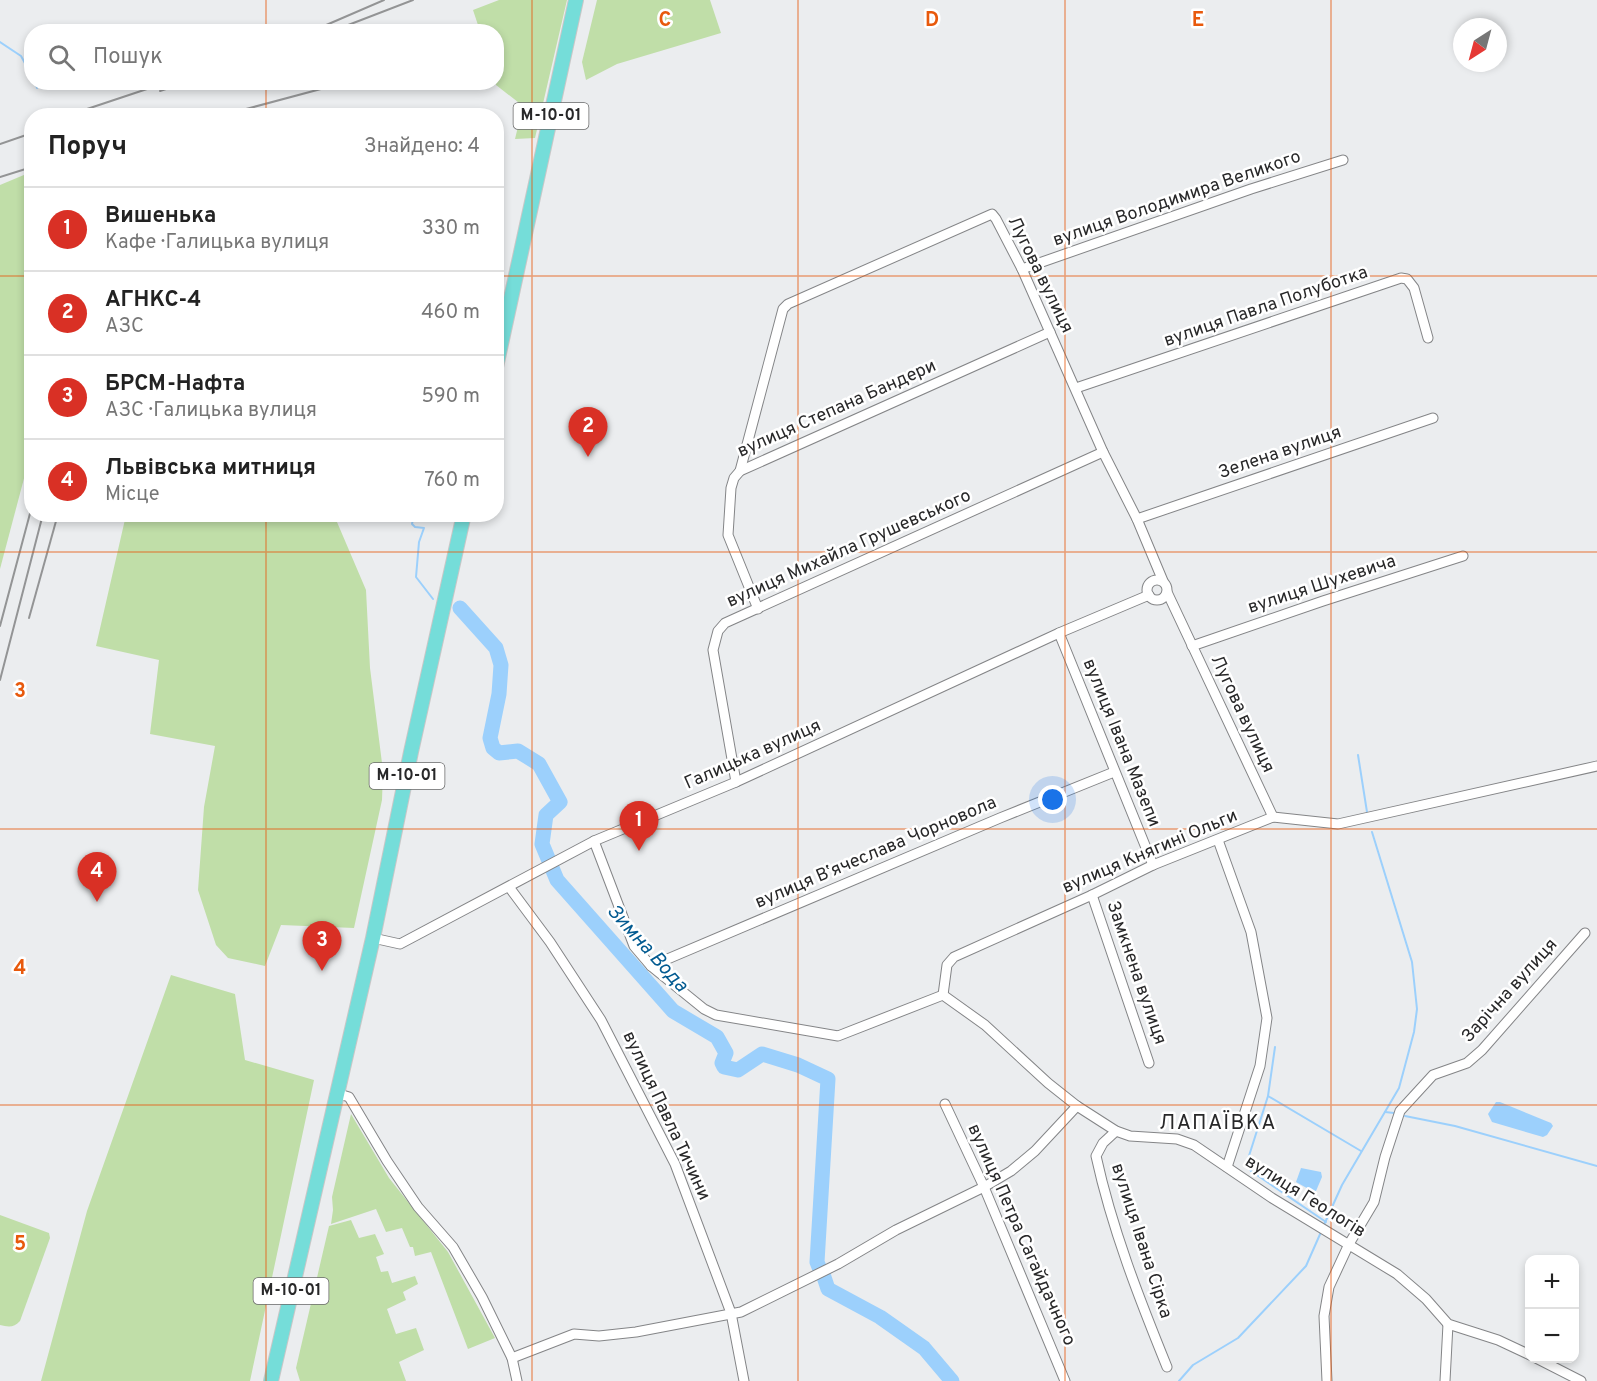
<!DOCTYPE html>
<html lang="uk">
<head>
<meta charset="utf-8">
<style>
  body { margin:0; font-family:Overpass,sans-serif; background:#f2f2f2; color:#222 }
  .controls { position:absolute; right:18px; bottom:18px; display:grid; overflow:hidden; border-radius:12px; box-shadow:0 3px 9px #0003 }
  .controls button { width:54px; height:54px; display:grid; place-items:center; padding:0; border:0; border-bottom:2px solid #e0e0e0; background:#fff; color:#222; font:30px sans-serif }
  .compass { position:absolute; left:1453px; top:18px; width:54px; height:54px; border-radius:50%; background:#fff; box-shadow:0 3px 9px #0003; rotate:216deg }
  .you { position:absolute; left:1053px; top:800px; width:21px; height:21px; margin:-15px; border:4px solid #fff; border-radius:50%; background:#1a73e8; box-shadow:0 0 0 9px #1a73e833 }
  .badge { display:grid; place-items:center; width:39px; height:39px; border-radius:50%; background:#d93025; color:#fff; font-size:20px; font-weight:700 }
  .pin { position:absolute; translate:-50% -50px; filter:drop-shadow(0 2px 3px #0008) }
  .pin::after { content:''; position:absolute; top:32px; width:21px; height:18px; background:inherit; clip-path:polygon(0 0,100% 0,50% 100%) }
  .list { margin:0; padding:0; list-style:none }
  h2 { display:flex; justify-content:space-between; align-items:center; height:78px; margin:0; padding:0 24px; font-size:26px }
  h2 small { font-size:20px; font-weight:400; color:#767676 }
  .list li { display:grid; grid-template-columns:39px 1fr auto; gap:18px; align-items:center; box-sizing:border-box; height:84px; padding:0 24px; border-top:2px solid #e0e0e0 }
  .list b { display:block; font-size:22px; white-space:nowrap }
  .list p { margin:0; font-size:20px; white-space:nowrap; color:#767676 }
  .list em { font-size:20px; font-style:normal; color:#767676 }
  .icon { flex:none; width:33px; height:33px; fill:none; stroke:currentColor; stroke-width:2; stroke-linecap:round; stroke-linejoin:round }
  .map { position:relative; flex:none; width:1597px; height:1381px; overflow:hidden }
  .search { position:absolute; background:#fff; box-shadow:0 3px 9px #0003; left:24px; top:24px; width:480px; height:66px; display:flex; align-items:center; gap:15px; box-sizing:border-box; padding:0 21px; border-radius:24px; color:#767676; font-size:22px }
  .panel { position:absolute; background:#fff; box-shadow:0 3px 9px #0003; left:24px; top:108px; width:480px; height:414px; border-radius:24px }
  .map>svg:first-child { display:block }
</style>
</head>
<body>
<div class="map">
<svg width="1597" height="1381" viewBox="0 0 1597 1381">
  <rect width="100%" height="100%" fill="#ebedef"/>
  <g fill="#c0dea8">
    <polygon points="499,0 567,0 535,138 515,139 523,106 496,85 496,32 480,31 473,10"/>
    <polygon points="597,0 710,0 721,33 617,64 586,80 582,62"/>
    <polygon points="31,172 31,452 0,569 0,185"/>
    <polygon points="126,515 334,515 366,590 370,668 383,771 382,800 354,928 281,925 265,966 228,958 216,945 198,890 204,807 215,746 150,734 159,660 96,646"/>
    <polygon points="171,975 235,994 245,1060 314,1080 250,1381 41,1381 87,1211"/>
    <polygon points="351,1114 389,1178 448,1252 495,1338 468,1349 431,1252 415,1256 413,1247 410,1247 402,1228 386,1232 376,1209 331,1224 333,1210 332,1197"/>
    <path d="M0 1215 49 1233 50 1238 20 1321C14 1328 8 1327 0 1325Z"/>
    <polygon points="351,1220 359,1238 375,1234 384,1254 376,1257 381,1272 388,1271 392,1283 415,1276 418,1284 403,1292 406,1300 387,1309 396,1334 416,1328 424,1350 399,1362 406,1381 300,1381 296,1368 329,1226"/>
  </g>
  <g fill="#9cd0fc">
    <polygon points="1496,1102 1500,1102 1551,1123 1553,1126 1547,1135 1543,1137 1492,1122 1488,1114"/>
    <polygon points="1301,1168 1321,1172 1322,1177 1316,1191 1312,1191 1296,1182"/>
  </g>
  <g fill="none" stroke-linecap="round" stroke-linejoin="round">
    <g stroke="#9cd0fc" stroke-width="2">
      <polyline points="0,42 21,56 32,76"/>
      <polyline points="35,82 37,88"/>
      <polyline points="414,514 412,524 415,527 424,528 419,542 416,577 433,599"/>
      <polyline points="1358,755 1367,812"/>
      <polyline points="1275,1047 1268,1096 1248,1159 1248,1167 1251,1171 1326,1222"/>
      <polyline points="1268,1096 1361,1151"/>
      <polyline points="1385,1112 1394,1113"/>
      <polyline points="1405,1116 1455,1126 1597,1166"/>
      <polyline points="1323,1227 1342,1185 1399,1088 1414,1032 1417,1009 1412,962 1372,832"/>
      <polyline points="1179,1381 1193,1365 1238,1338 1306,1266 1321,1232"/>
    </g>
    <g stroke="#9cd0fc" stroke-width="15">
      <polyline points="460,608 496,648 501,665 499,694 490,738 493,748 499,753 518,751 539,764 560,802 546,815 542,844 557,880 673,1011 717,1037 726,1053 722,1063 724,1067 738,1070 762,1054 798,1065 828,1079 817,1262 819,1267"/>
      <polyline points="824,1277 828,1289 880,1317 924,1348 952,1381"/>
    </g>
    <g stroke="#848587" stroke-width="11">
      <g id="minor">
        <polyline points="1022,269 1251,189 1343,160"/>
        <polyline points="1076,388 1401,278 1407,279 1414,288 1428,338"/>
        <polyline points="740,471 783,309 788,304 992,214 996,219 1022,269 1103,452 1137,519 1163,581"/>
        <polyline points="1137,519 1433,418"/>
        <circle cx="1157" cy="590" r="10"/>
        <polyline points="1167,592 1273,817"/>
        <polyline points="758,609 728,535 731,488 734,478 740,471 1050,332"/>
        <polyline points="1059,633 1153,865"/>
        <polyline points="1192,646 1323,601 1463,556"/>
        <polyline points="736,782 713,650 718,631 725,623 1103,452"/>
        <polyline points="1218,840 1251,932 1267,1018 1260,1066 1227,1167"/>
        <polyline points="594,841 634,946 651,966 704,1009 716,1015 838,1036 943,995"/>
        <polyline points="509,887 550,942 601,1020 675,1164 731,1313 744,1381"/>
        <polyline points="1092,895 1149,1063"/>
        <polyline points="373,938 400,944 594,841 736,782 1059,633 1149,595"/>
        <polyline points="651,966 1000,818 1114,772"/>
        <polyline points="943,995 947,965 954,957 1092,895 1153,865 1273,817 1338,824 1597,766"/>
        <polyline points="943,995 985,1025 1048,1083 1077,1106 1116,1131 1130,1136 1177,1139 1194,1145 1272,1198 1397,1274 1426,1299 1448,1324 1498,1340 1530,1355"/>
        <polyline points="336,1093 349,1097 387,1161 418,1207 453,1247 482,1297 512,1358 517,1381"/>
        <polyline points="945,1104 984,1187 1065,1381"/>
        <path d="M1116 1131 1103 1143 1096 1156C1112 1229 1139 1298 1167 1367"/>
        <polyline points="512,1358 574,1334 599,1336 636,1332 741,1312 838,1264 896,1230 984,1187 1011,1171 1035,1151 1077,1106"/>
        <polyline points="1536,1358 1581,1381"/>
        <polyline points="1327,1381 1324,1316 1329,1287 1349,1244 1374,1202 1385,1157 1400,1111 1433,1075 1467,1063 1482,1050 1585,933"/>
        <polyline points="1445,1381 1448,1324"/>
      </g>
    </g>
    <g stroke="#c7c7c7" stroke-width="16">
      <g id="highway">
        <polyline points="496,367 576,0"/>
        <polyline points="271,1381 373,938 411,752 464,514"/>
      </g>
    </g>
    <use href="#minor" stroke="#fff" stroke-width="9"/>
    <use href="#highway" stroke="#75ddd9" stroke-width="14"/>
    <g stroke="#939495" stroke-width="2">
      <polyline points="310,32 384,0"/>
      <polyline points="330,32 413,0"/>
      <polyline points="160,91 187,82"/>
      <polyline points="66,116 168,82"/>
      <polyline points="220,116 347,82"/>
      <polyline points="0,144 32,133"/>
      <polyline points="0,177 32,167"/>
      <polyline points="29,618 58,514"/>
      <polyline points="0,626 32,506"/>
      <polyline points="0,680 43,514"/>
    </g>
  </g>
  <path fill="none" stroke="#e8590c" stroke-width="1.5" stroke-opacity="0.55" d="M266 0V32M532 0V1381M798 0V1381M1065 0V1381M1331 0V1381M266 82V116M0 276H32M496 276H1597M266 514V1381M0 552H1597M0 829H1597M0 1105H1597"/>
  <g text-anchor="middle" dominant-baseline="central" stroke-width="5" stroke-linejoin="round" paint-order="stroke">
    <g fill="#fff" stroke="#686869" stroke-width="1.5">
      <rect x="513.5" y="103" width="75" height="26" rx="4.5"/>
      <rect x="369.5" y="763" width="75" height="26" rx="4.5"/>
      <rect x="253.5" y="1278" width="75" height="26" rx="4.5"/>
    </g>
    <g font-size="16" font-weight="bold" fill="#282829">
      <text x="551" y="116">М-10-01</text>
      <text x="407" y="776">М-10-01</text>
      <text x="291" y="1291">М-10-01</text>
    </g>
    <g font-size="18" fill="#282829" stroke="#fff">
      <text transform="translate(1177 199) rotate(-19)">вулиця Володимира Великого</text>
      <text transform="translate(1040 275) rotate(64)">Лугова вулиця</text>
      <text transform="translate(1266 307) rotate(-19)">вулиця Павла Полуботка</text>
      <text transform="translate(837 409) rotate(-24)">вулиця Степана Бандери</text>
      <text transform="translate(1280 453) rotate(-19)">Зелена вулиця</text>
      <text transform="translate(849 549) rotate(-24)">вулиця Михайла Грушевського</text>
      <text transform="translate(1322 585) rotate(-18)">вулиця Шухевича</text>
      <text transform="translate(1242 714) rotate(65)">Лугова вулиця</text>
      <text transform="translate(1121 743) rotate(68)">вулиця Івана Мазепи</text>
      <text transform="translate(753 755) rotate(-24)">Галицька вулиця</text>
      <text transform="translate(1150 852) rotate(-23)">вулиця Княгині Ольги</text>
      <text transform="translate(876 853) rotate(-23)">вулиця Вʼячеслава Чорновола</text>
      <text transform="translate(1136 973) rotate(71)">Замкнена вулиця</text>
      <text transform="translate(1510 991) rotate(-48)">Зарічна вулиця</text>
      <text transform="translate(666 1116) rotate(65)">вулиця Павла Тичини</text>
      <text transform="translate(1305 1197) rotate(32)">вулиця Геологів</text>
      <text transform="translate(1021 1235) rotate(66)">вулиця Петра Сагайдачного</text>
      <text transform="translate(1141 1241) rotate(72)">вулиця Івана Сірка</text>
    </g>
    <g font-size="20" font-style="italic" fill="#035b91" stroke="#fff">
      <text transform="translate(647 949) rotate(48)">Зимна Вода</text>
    </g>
    <g font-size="21" letter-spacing="1.5" fill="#282829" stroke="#fff">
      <text x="1218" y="1123">ЛАПАЇВКА</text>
    </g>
  </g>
  <g font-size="20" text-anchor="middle" font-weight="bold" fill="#e8590c" stroke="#fff" stroke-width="5" stroke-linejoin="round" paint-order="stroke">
    <text x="665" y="26">C</text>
    <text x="932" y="26">D</text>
    <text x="1198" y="26">E</text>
    <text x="20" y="697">3</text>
    <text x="20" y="974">4</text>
    <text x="20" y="1250">5</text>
  </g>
</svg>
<div class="controls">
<button>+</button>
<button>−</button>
</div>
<svg class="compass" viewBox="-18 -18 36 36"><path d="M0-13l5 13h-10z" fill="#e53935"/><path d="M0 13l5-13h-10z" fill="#767676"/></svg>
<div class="you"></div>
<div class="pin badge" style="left:639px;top:851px">1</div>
<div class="pin badge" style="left:588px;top:457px">2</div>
<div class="pin badge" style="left:322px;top:971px">3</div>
<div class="pin badge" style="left:97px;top:902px">4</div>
<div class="search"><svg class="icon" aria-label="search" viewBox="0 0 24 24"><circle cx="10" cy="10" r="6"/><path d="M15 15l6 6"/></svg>Пошук</div>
<section class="panel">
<h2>Поруч<small>Знайдено: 4</small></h2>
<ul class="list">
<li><span class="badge">1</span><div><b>Вишенька</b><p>Кафе · Галицька вулиця</p></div><em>330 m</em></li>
<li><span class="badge">2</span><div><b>АГНКС-4</b><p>АЗС</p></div><em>460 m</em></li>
<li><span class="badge">3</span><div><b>БРСМ-Нафта</b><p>АЗС · Галицька вулиця</p></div><em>590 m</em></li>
<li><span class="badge">4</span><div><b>Львівська митниця</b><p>Місце</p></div><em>760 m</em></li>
</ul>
</section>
</div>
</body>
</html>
